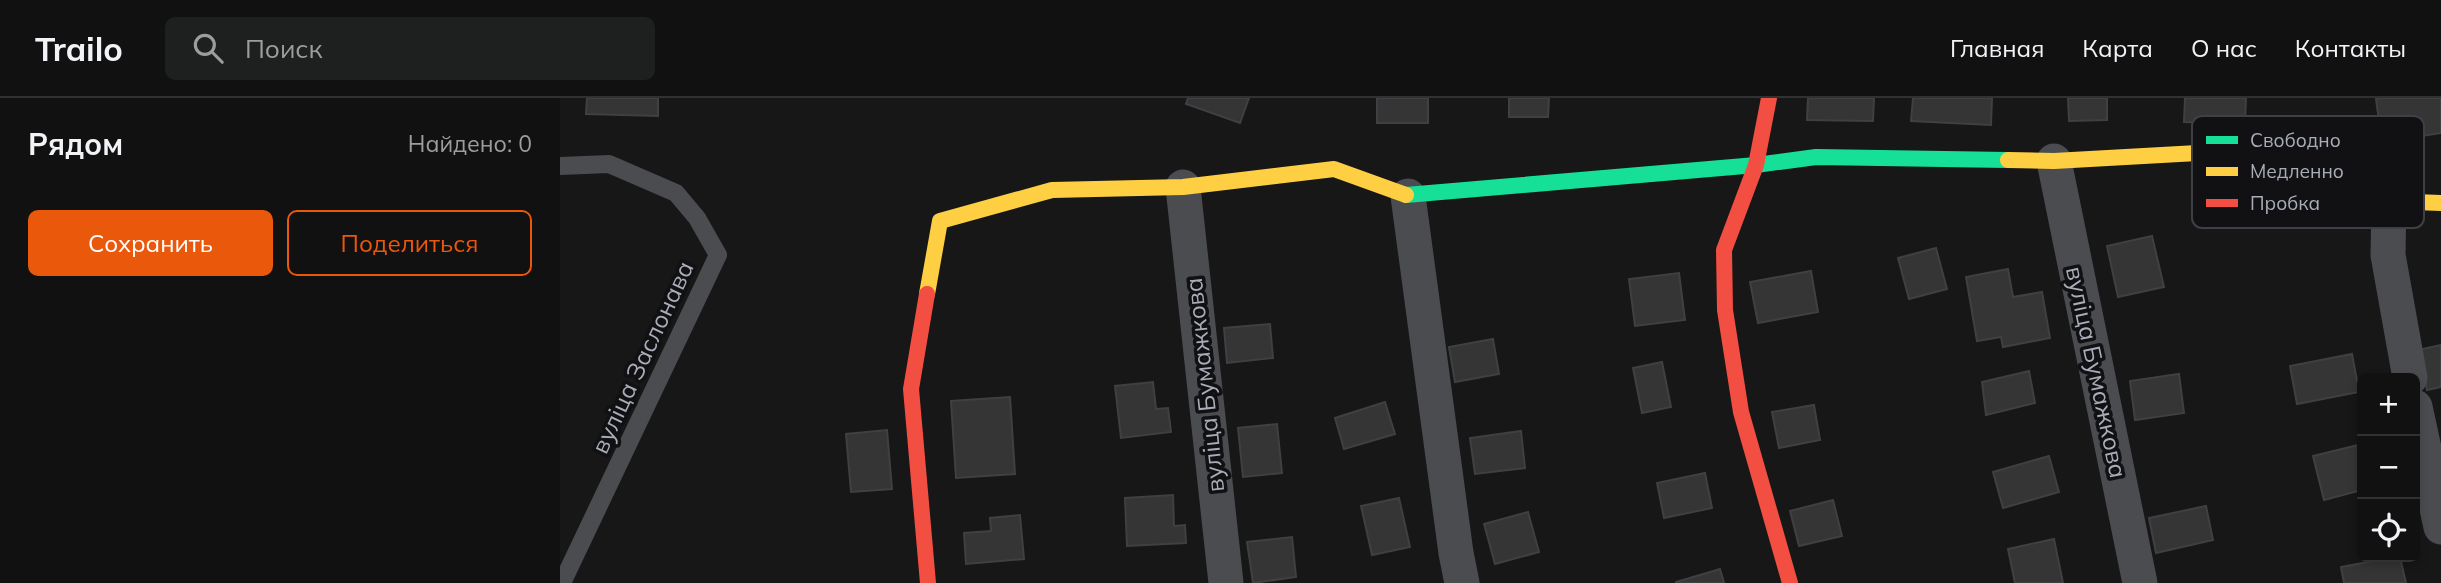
<!DOCTYPE html>
<html lang="ru">
<head>
<meta charset="utf-8">
<style>
  body { margin:0; font-family:Mulish,sans-serif; background:#1e1f1f; color:#f1f3f6 }
  .controls { position:absolute; right:21px; bottom:21px; display:grid; overflow:hidden; border-radius:10px; box-shadow:0 4px 10px #0003 }
  .controls button { width:63px; height:63px; display:grid; place-items:center; padding:0; border:0; border-bottom:2px solid #303131; background:#111; color:#f1f3f6; font:35px sans-serif }
  .list { margin:0; padding:0; list-style:none }
  h2 { display:flex; justify-content:space-between; align-items:center; height:91px; margin:0; padding:0 28px; font-size:30px }
  h2 small { font-size:23px; font-weight:400; color:#9c9d9f }
  .actions { display:flex; gap:14px; padding:21px 28px }
  .actions a { flex:1; padding:16px 0; border:2px solid #ea580c; border-radius:10px; text-align:center; font-size:24px; color:#ea580c }
  .actions .main { background:#ea580c; color:#fff }
  .icon { flex:none; width:38px; height:38px; fill:none; stroke:currentColor; stroke-width:2; stroke-linecap:round; stroke-linejoin:round }
  .map { position:relative; flex:none; width:1881px; height:485px; overflow:hidden }
  header { display:flex; align-items:center; gap:42px; box-sizing:border-box; height:98px; padding:0 35px; background:#111; border-bottom:2px solid #303131 }
  header strong { font-size:33px }
  nav { display:flex; gap:38px; margin-inline-start:auto; font-size:24px }
  .search { width:490px; height:63px; background:#1e1f1f; display:flex; align-items:center; gap:18px; box-sizing:border-box; padding:0 24px; border-radius:10px; color:#9c9d9f; font-size:26px }
  main { display:flex }
  aside { flex:1; background:#111 }
  .map>svg:first-child { display:block }
</style>
</head>
<body>
<header>
<strong>Trailo</strong>
<div class="search"><svg class="icon" aria-label="search" viewBox="0 0 24 24"><circle cx="10" cy="10" r="6"/><path d="M15 15l6 6"/></svg>Поиск</div>
<nav><a>Главная</a><a>Карта</a><a>О нас</a><a>Контакты</a></nav>
</header>
<main>
<aside>
<h2>Рядом<small>Найдено: 0</small></h2>
<ul class="list">
</ul>
<div class="actions"><a class="main">Сохранить</a><a>Поделиться</a></div>
</aside>
<div class="map">
<svg width="1881" height="485" viewBox="0 0 1881 485">
  <rect width="100%" height="100%" fill="#171717"/>
  <g fill="#353536" stroke="#3f4043" stroke-width="2">
    <polygon points="27,0 98,0 98,18 26,16"/>
    <polygon points="628,0 689,0 680,25 626,6"/>
    <rect x="817" y="0" width="51" height="25"/>
    <polygon points="949,0 989,0 988,19 949,19"/>
    <polygon points="1248,0 1314,0 1313,23 1247,22"/>
    <polygon points="1353,0 1432,0 1431,27 1351,23"/>
    <polygon points="1508,0 1547,0 1547,22 1509,23"/>
    <polygon points="1625,0 1686,0 1685,25 1624,24"/>
    <polygon points="1822,0 1881,0 1881,35 1822,44 1816,1"/>
    <polygon points="1592,138 1604,189 1558,199 1547,148"/>
    <polygon points="1376,150 1387,191 1349,201 1338,160"/>
    <polygon points="1448,171 1453,199 1482,194 1490,240 1443,249 1441,239 1417,243 1406,179"/>
    <polygon points="1251,173 1258,214 1198,225 1190,184"/>
    <polygon points="1119,175 1125,222 1075,228 1069,181"/>
    <polygon points="710,226 713,260 667,265 664,230"/>
    <polygon points="933,241 939,276 895,284 889,249"/>
    <polygon points="1881,247 1881,289 1867,292 1858,252"/>
    <polygon points="1792,256 1799,294 1737,306 1730,268"/>
    <polygon points="1102,264 1111,309 1082,315 1073,270"/>
    <polygon points="1469,273 1475,305 1426,317 1422,284"/>
    <polygon points="1619,276 1624,315 1575,322 1570,283"/>
    <polygon points="593,284 596,311 608,310 611,334 561,340 555,288"/>
    <polygon points="450,299 455,376 396,380 391,303"/>
    <polygon points="825,304 835,336 784,351 775,320"/>
    <polygon points="1254,307 1260,342 1219,350 1212,314"/>
    <polygon points="717,326 722,375 683,379 678,330"/>
    <polygon points="327,332 332,391 291,394 286,336"/>
    <polygon points="961,333 965,370 915,376 910,340"/>
    <polygon points="1802,346 1802,392 1764,402 1753,358"/>
    <polygon points="1489,358 1499,394 1443,410 1433,374"/>
    <polygon points="1145,375 1152,410 1104,420 1097,385"/>
    <polygon points="613,397 614,428 625,427 626,445 567,448 565,400"/>
    <polygon points="839,400 850,449 812,457 801,408"/>
    <polygon points="1273,402 1282,438 1239,448 1230,413"/>
    <polygon points="1646,408 1653,442 1596,455 1589,420"/>
    <polygon points="968,414 979,454 935,466 924,426"/>
    <polygon points="460,417 464,461 406,466 404,435 431,433 430,420"/>
    <polygon points="732,439 736,479 693,485 687,444"/>
    <polygon points="1494,441 1503,485 1455,485 1448,451"/>
    <polygon points="1834,459 1840,459 1846,485 1784,485 1781,469"/>
    <polygon points="1160,471 1164,485 1116,485 1116,484"/>
  </g>
  <g fill="none" stroke-linecap="round" stroke-linejoin="round">
    <polyline stroke="#4b4c50" stroke-width="18" points="0,68 49,66 116,95 137,120 158,157 2,485"/>
    <g stroke="#4b4c50" stroke-width="35">
      <polyline points="1494,63 1580,485"/>
      <polyline points="623,89 666,485"/>
      <polyline points="848,98 896,455 902,485"/>
      <polyline points="1829,103 1828,157 1850,280"/>
      <polyline points="1855,309 1881,429"/>
    </g>
    <polyline stroke="#16e098" stroke-width="16" points="846,97 1196,67 1256,59 1448,62"/>
    <g stroke="#ffcf43" stroke-width="16">
      <polyline points="1448,62 1494,63 1727,50 1829,103 1881,105"/>
      <polyline points="367,196 380,123 492,92 623,89 774,71 846,97"/>
    </g>
    <g stroke="#f24e42" stroke-width="16">
      <polyline points="1209,0 1196,67 1164,152 1165,212 1181,314 1230,485"/>
      <polyline points="367,196 351,291 368,485"/>
    </g>
  </g>
  <g text-anchor="middle" dominant-baseline="central" stroke-width="7" stroke-linejoin="round" paint-order="stroke">
    <g font-size="24" fill="#a8adb8" stroke="#111113">
      <text transform="translate(82 259) rotate(-65)">вуліца Заслонава</text>
      <text transform="translate(1537 274) rotate(78)">вуліца Бумажкова</text>
      <text transform="translate(644 287) rotate(-96)">вуліца Бумажкова</text>
    </g>
  </g>
  <rect x="1632" y="18" width="232" height="112" rx="10" fill="#111113" stroke="#3e4045" stroke-width="2"/>
  <rect x="1646" y="38" width="32" height="8" fill="#16e098"/>
  <rect x="1646" y="69" width="32" height="9" fill="#ffcf43"/>
  <rect x="1646" y="101" width="32" height="8" fill="#f24e42"/>
  <g font-size="19" fill="#a8adb8">
    <text x="1690" y="49">Свободно</text>
    <text x="1690" y="80">Медленно</text>
    <text x="1690" y="112">Пробка</text>
  </g>
</svg>
<div class="controls">
<button>+</button>
<button>−</button>
<button><svg class="icon" aria-label="locate" viewBox="0 0 24 24"><circle cx="12" cy="12" r="6"/><path d="M12 2v4M12 18v4M2 12h4M18 12h4"/></svg></button>
</div>
</div>
</main>
</body>
</html>
